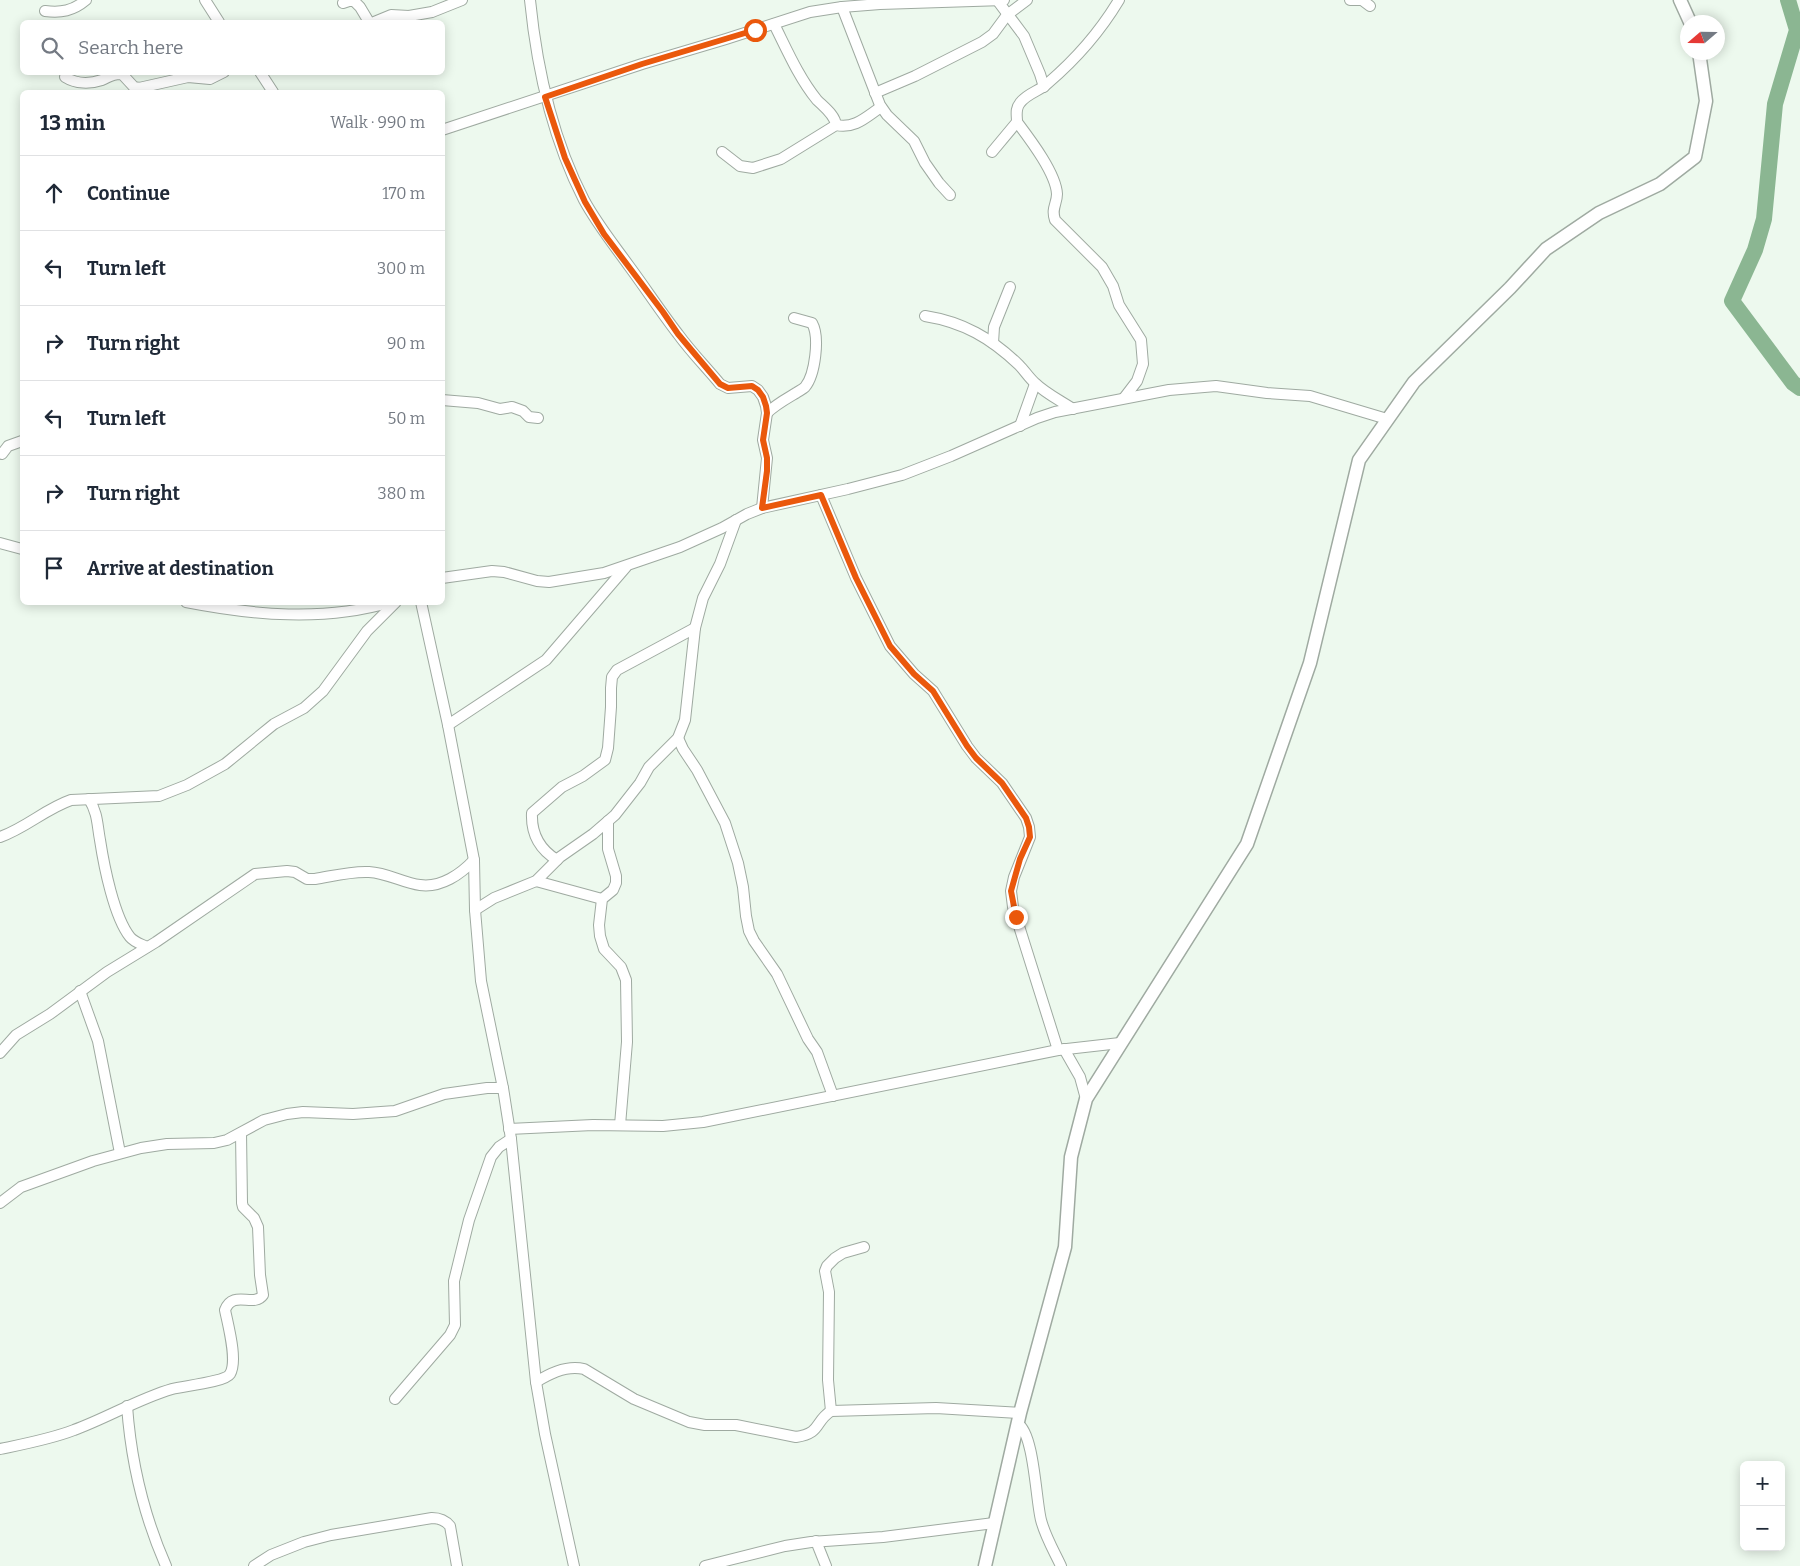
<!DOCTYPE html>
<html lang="en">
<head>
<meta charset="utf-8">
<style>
  body { margin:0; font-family:Bitter,serif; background:#f6f6f7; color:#1f2937 }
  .controls { position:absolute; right:15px; bottom:15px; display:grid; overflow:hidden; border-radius:8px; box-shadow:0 2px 12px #0003 }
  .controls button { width:45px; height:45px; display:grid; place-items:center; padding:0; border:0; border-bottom:1px solid #e0e1e3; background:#fff; color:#1f2937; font:25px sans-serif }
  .compass { position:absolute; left:1680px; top:15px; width:45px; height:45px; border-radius:50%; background:#fff; box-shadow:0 2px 12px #0003; rotate:250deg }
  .stop { position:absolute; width:15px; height:15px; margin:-11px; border:4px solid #ea580c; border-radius:50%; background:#fff }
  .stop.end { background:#ea580c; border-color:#fff; box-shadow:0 1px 5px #0008 }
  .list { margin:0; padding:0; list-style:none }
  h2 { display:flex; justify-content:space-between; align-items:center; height:65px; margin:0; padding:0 20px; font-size:21px }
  h2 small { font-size:16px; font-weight:400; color:#747a83 }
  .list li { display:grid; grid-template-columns:32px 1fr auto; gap:15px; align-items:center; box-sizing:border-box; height:75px; padding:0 20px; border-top:1px solid #e0e1e3 }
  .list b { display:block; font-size:19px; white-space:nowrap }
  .list em { font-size:16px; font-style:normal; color:#747a83 }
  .icon { flex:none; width:28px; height:28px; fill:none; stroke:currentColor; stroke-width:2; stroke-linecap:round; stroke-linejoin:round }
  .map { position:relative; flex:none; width:1800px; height:1566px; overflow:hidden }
  .search { position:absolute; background:#fff; box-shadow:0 2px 12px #0003; left:20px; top:20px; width:425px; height:55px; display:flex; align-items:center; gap:12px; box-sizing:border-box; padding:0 18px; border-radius:8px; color:#747a83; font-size:19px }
  .panel { position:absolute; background:#fff; box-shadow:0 2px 12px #0003; left:20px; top:90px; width:425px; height:515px; border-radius:8px }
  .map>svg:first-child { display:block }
</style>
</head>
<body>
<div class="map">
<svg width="1800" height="1566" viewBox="0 0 1800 1566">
  <rect width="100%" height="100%" fill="#edf9ee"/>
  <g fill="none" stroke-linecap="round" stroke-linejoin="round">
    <polyline stroke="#8bb692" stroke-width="16" points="1788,0 1797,30 1775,104 1764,219 1755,250 1732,301 1793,383 1800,388"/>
    <g stroke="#9faaa1" stroke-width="12">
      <g id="minor">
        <polyline points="205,0 219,22"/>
        <path d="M530 0C537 70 552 138 584 200 597 224 614 245 629 266 646 289 661 312 678 334 691 352 706 367 720 384L728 388 752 386 758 390 763 397 766 406 767 413 763 440 767 458 762 508"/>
        <polyline points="997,0 1024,36 1040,74 1044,87"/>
        <polyline points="1350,0 1362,0 1370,6"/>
        <polyline points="343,3 349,1 354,1 360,7 369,22"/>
        <polyline points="842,7 880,105 887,115 914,141 925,163 939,183 950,195"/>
        <path d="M45 11C61 13 73 11 86 0"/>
        <polyline points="374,22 391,15 409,16 432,12 462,0"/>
        <polyline points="260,72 273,92"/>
        <path d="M65 77C76 84 90 84 102 80 109 77 113 73 122 74L134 87 139 88 188 77 210 79 224 72"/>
        <polyline points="875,93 915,76 982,42 993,34 1007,15 1027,0"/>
        <path d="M1017 122C1029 138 1056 173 1057 194 1057 204 1051 208 1055 220L1102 267 1113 286 1119 305 1141 340 1143 364 1137 381 1124 398"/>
        <path d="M836 125C855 129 866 117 881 107"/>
        <polyline points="442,130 642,64 726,39 810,12 842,7 880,4 1004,0"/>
        <path d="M722 152 740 166 753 168 781 159 836 125C835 115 824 107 817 100 799 78 787 50 774 24"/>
        <path d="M992 152 1017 122C1017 115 1015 109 1020 103 1027 93 1040 91 1048 83 1075 60 1101 30 1119 0"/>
        <path d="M925 316C963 322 991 338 1019 365 1025 371 1029 378 1035 383 1045 393 1061 401 1073 409"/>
        <polyline points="993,343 994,327 1010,287"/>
        <polyline points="442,400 478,403 500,409 512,407 523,411 529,417 538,418"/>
        <path d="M767 413C775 405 786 399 796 393 799 391 803 389 805 387 815 375 820 337 812 323L794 318"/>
        <polyline points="1020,426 1035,384"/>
        <polyline points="2,454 8,446 22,441"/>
        <polyline points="821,495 856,578 890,646 914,674 933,691 967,746 976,758 1002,783 1026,818 1029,827 1030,837 1014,877 1011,891 1013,907 1058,1050"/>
        <polyline points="0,543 22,549"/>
        <polyline points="442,578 492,571 504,572 537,581 549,582 604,573 680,547 722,528 747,514 762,508 848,489 902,475 951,456 1037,418 1055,412 1169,390 1216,386 1267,393 1310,396 1387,419"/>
        <path d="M186 602C253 615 324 622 391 602"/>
        <polyline points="421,602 448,725 474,860 475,910 481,981 503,1088 511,1139 536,1382 545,1434 574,1566"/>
        <polyline points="448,725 546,660 626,567"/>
        <polyline points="678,738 683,749 697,770 725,823 738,863 743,887 746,916 749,931 754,941 777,974 808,1039 817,1052 833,1096"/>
        <path d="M89 799C98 814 97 824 100 840 104 866 114 917 130 937 134 942 141 944 147 947"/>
        <polyline points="608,821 608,849 616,876 616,883 613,890 602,899 599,925 600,936 604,949 621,967 626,980 627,1042 620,1125"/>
        <path d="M0 837C26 828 45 809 71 800L159 796 187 785 225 764 274 724 304 708 323 691 367 631 396 602"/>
        <path d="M557 860C539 849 531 834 532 813L562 787 583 776 605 760 608 748 611 707V688L612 677 617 670 695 628"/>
        <polyline points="536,881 602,899"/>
        <polyline points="475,910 494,898 536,881 560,857 593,834 615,815 640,783 649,767 678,738 685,720 695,628 703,598 720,564 736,520"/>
        <polyline points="80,991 98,1041 120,1153"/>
        <polyline points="1064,1049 1080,1077 1086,1099"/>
        <path d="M0 1053 16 1035 50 1014 107 972 156 942 255 874 287 871 295 872 307 879H315C333 876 351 871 369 872 388 873 403 883 420 885 441 888 461 874 474 860"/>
        <polyline points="509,1129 593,1125 663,1126 703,1122 1058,1050 1120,1043"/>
        <polyline points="0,1203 21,1187 93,1161 141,1148 167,1144 214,1143 227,1140 264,1120 287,1114 303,1112 353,1114 395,1111 444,1094 487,1088 503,1088"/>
        <path d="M536 1382C550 1373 568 1365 584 1369L634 1399 689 1422 705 1425H736L796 1437C822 1433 814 1422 831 1411L936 1408 1020 1413"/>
        <polyline points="395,1399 450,1335 455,1325 454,1281 469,1220 491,1157 499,1147 511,1139"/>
        <path d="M127 1406C131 1461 144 1516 166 1566"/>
        <polyline points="831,1411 828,1380 829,1292 825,1271 827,1266 835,1258 843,1253 864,1247"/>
        <path d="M1018 1424C1034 1433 1036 1501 1041 1520 1045 1536 1054 1551 1061 1566"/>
        <path d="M0 1449C24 1444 51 1439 74 1430 107 1418 138 1399 172 1389 183 1386 225 1382 230 1374 238 1361 228 1325 225 1310 233 1289 254 1308 263 1295L260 1275 258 1227 254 1218 243 1207 242 1203 241 1133"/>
        <polyline points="816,1541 826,1566"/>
        <path d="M254 1566 271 1555 304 1542 331 1535 432 1518C440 1518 445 1520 450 1526L457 1566"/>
        <polyline points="705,1566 785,1546 811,1542 883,1537 994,1523"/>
      </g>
    </g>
    <g stroke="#9faaa1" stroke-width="15">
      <g id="tertiary">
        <polyline points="1680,0 1690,22"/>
        <polyline points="985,1566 1020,1413 1065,1247 1071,1157 1086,1099 1247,844 1310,663 1359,460 1414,382 1510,288 1546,249 1599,213 1660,184 1695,157 1706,101 1699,52"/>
      </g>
    </g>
    <use href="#minor" stroke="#fff" stroke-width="10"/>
    <use href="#tertiary" stroke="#fff" stroke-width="12"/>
  </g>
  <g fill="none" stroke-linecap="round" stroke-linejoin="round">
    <polyline stroke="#ea580c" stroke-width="6" points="755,30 642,64 545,97 565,158 585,202 604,234 663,312 678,334 720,384 728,388 752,386 758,390 763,397 766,406 767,413 763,440 767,458 767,471 762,508 821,495 856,578 890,646 914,674 933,691 967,746 976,758 1002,783 1026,818 1029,827 1030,837 1020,859 1011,891 1016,917"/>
  </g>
</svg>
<div class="controls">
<button>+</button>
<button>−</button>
</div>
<svg class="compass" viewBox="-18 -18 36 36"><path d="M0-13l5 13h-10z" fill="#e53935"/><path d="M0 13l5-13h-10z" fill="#747a83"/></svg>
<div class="stop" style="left:755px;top:30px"></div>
<div class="stop end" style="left:1016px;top:917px"></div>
<div class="search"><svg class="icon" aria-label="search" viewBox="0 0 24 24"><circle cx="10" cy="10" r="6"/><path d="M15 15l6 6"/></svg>Search here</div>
<section class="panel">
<h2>13 min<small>Walk · 990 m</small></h2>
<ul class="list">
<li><svg class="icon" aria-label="ahead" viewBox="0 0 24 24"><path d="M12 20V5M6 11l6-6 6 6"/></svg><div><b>Continue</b></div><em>170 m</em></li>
<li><svg class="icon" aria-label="left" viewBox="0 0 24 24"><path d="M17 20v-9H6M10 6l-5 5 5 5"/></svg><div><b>Turn left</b></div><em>300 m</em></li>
<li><svg class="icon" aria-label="right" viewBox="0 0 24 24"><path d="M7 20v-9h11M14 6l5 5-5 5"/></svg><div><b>Turn right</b></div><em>90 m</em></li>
<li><svg class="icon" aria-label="left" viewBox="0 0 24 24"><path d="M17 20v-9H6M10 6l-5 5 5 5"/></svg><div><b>Turn left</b></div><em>50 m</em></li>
<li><svg class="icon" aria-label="right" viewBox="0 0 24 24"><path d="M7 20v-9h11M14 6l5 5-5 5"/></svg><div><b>Turn right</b></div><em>380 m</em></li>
<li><svg class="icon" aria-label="arrive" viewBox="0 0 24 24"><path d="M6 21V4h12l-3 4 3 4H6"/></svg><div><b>Arrive at destination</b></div></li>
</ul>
</section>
</div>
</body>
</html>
